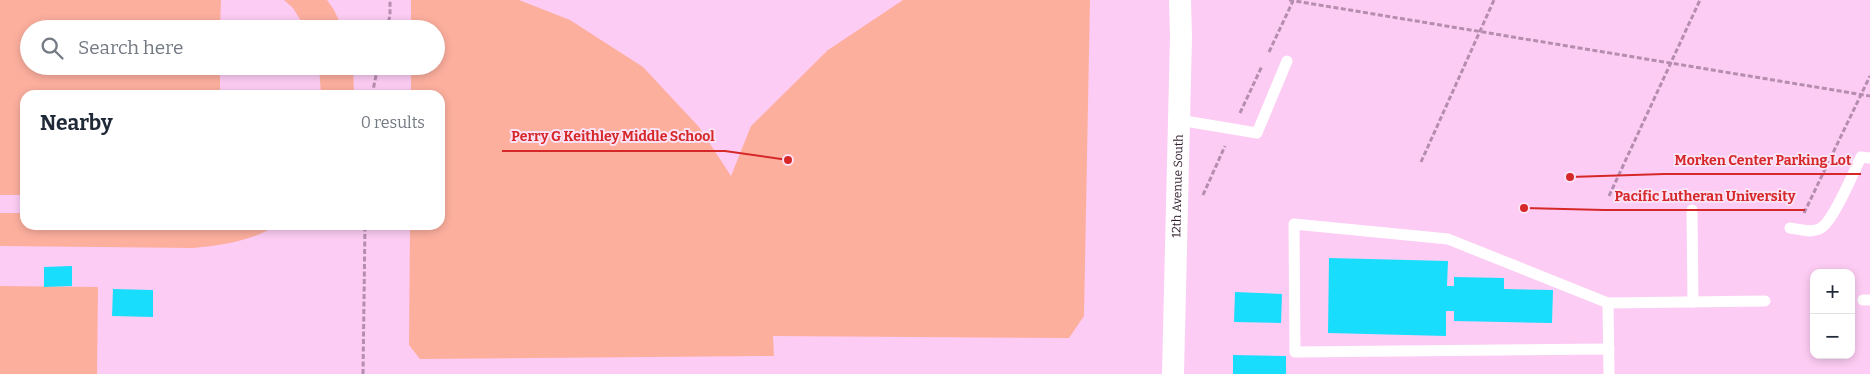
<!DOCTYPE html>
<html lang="en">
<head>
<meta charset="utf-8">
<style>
  body { margin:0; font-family:Bitter,serif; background:#f6f6f7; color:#1f2937 }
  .controls { position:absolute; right:15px; bottom:15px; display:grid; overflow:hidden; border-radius:10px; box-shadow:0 2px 8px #0003 }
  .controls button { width:45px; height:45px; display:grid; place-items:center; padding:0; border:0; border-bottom:1px solid #e0e1e3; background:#fff; color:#1f2937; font:25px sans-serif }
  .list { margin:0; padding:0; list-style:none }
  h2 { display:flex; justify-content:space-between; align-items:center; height:65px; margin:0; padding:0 20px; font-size:21px }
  h2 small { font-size:16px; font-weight:400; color:#747a83 }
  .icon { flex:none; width:28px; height:28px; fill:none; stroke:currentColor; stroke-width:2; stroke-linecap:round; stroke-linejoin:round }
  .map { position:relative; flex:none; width:1870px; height:374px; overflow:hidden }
  .search { position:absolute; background:#fff; box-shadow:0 2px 8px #0003; left:20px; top:20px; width:425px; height:55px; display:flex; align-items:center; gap:12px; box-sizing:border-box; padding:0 18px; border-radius:28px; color:#747a83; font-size:19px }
  .panel { position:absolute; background:#fff; box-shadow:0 2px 8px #0003; left:20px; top:90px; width:425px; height:140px; border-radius:15px }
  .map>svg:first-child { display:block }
</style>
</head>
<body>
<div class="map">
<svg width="1870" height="374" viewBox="0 0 1870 374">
  <rect width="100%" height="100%" fill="#fdccf4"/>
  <g fill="#fdaf9e">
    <polygon points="0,0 221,0 220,29 29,29 29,66 220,66 220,95 25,95 25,195 0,195"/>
    <polygon points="284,0 327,0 334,10 343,29 306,29 293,8"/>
    <polygon points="411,0 519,0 570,20 643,67 699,127 731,176 751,126 828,50 903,0 1090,0 1084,316 1069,338 773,336 774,356 420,359 409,345 410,225 440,225 440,95 411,95 411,66 436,66 436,29 411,29"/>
    <polygon points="319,66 353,66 354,95 321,95"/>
    <path d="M0 213H25V225H277C252 241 223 245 194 248L0 246Z"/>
    <polygon points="0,286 98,287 97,374 0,374"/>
  </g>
  <g fill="#19ddfc">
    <polygon points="1329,258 1448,261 1447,286 1454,286 1454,277 1504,278 1504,289 1553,290 1552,323 1454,321 1454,311 1446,311 1446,336 1328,333"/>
    <polygon points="72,266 72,286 44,287 44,267"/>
    <polygon points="113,289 153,290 153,317 112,316"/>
    <polygon points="1235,292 1282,294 1281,323 1234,322"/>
    <polygon points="1233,355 1286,356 1286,374 1233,374"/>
  </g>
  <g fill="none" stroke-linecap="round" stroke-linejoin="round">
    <g stroke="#b58dae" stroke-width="3" stroke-dasharray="5 2.5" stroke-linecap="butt">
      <polyline points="1289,0 1870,96"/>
      <polyline points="387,29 390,15 390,0"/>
      <polyline points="1269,52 1293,1"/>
      <polyline points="372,95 378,66"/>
      <polyline points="1240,113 1262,66"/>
      <polyline points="1421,162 1494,0"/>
      <polyline points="1203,195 1225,146"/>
      <polyline points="1609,196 1700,0"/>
      <polyline points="1804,213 1870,76"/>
      <polyline points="363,374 365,225"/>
    </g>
    <g stroke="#fff" stroke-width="11">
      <polyline points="1179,120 1257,133 1287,61"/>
      <polyline points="1692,210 1693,302"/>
      <path d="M1790 228C1799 229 1812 234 1821 228 1834 220 1853 173 1861 157L1870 158"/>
      <polyline points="1863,300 1870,300"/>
      <polyline points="1608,303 1448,239 1294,224 1295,352 1609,349"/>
      <polyline points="1609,374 1608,303 1765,301"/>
    </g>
    <path stroke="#fff" stroke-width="22" id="s1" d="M1173 374 1181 37 1180 0"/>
  </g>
  <g text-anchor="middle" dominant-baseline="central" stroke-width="4" stroke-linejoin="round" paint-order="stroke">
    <g font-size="12" fill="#2d1729" stroke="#fbe2f6">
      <text stroke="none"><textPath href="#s1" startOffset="188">12th Avenue South</textPath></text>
    </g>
  </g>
  <path fill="none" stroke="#d62828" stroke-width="2" d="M788 160L725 151H502M1570 177L1664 174H1861M1524 208L1604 210H1805"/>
  <g fill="#d62828" stroke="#fbe2f6" stroke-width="2">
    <circle cx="788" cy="160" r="5"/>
    <circle cx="1570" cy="177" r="5"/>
    <circle cx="1524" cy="208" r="5"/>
  </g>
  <g font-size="14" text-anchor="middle" font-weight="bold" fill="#d62828" stroke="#fbe2f6" stroke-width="4" stroke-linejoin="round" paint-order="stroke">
    <text x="613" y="141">Perry G Keithley Middle School</text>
    <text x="1763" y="165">Morken Center Parking Lot</text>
    <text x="1705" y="201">Pacific Lutheran University</text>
  </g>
</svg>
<div class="controls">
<button>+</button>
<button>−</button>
</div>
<div class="search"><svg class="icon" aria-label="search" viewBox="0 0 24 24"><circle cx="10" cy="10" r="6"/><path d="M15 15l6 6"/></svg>Search here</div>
<section class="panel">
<h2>Nearby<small>0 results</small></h2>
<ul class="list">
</ul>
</section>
</div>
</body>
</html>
